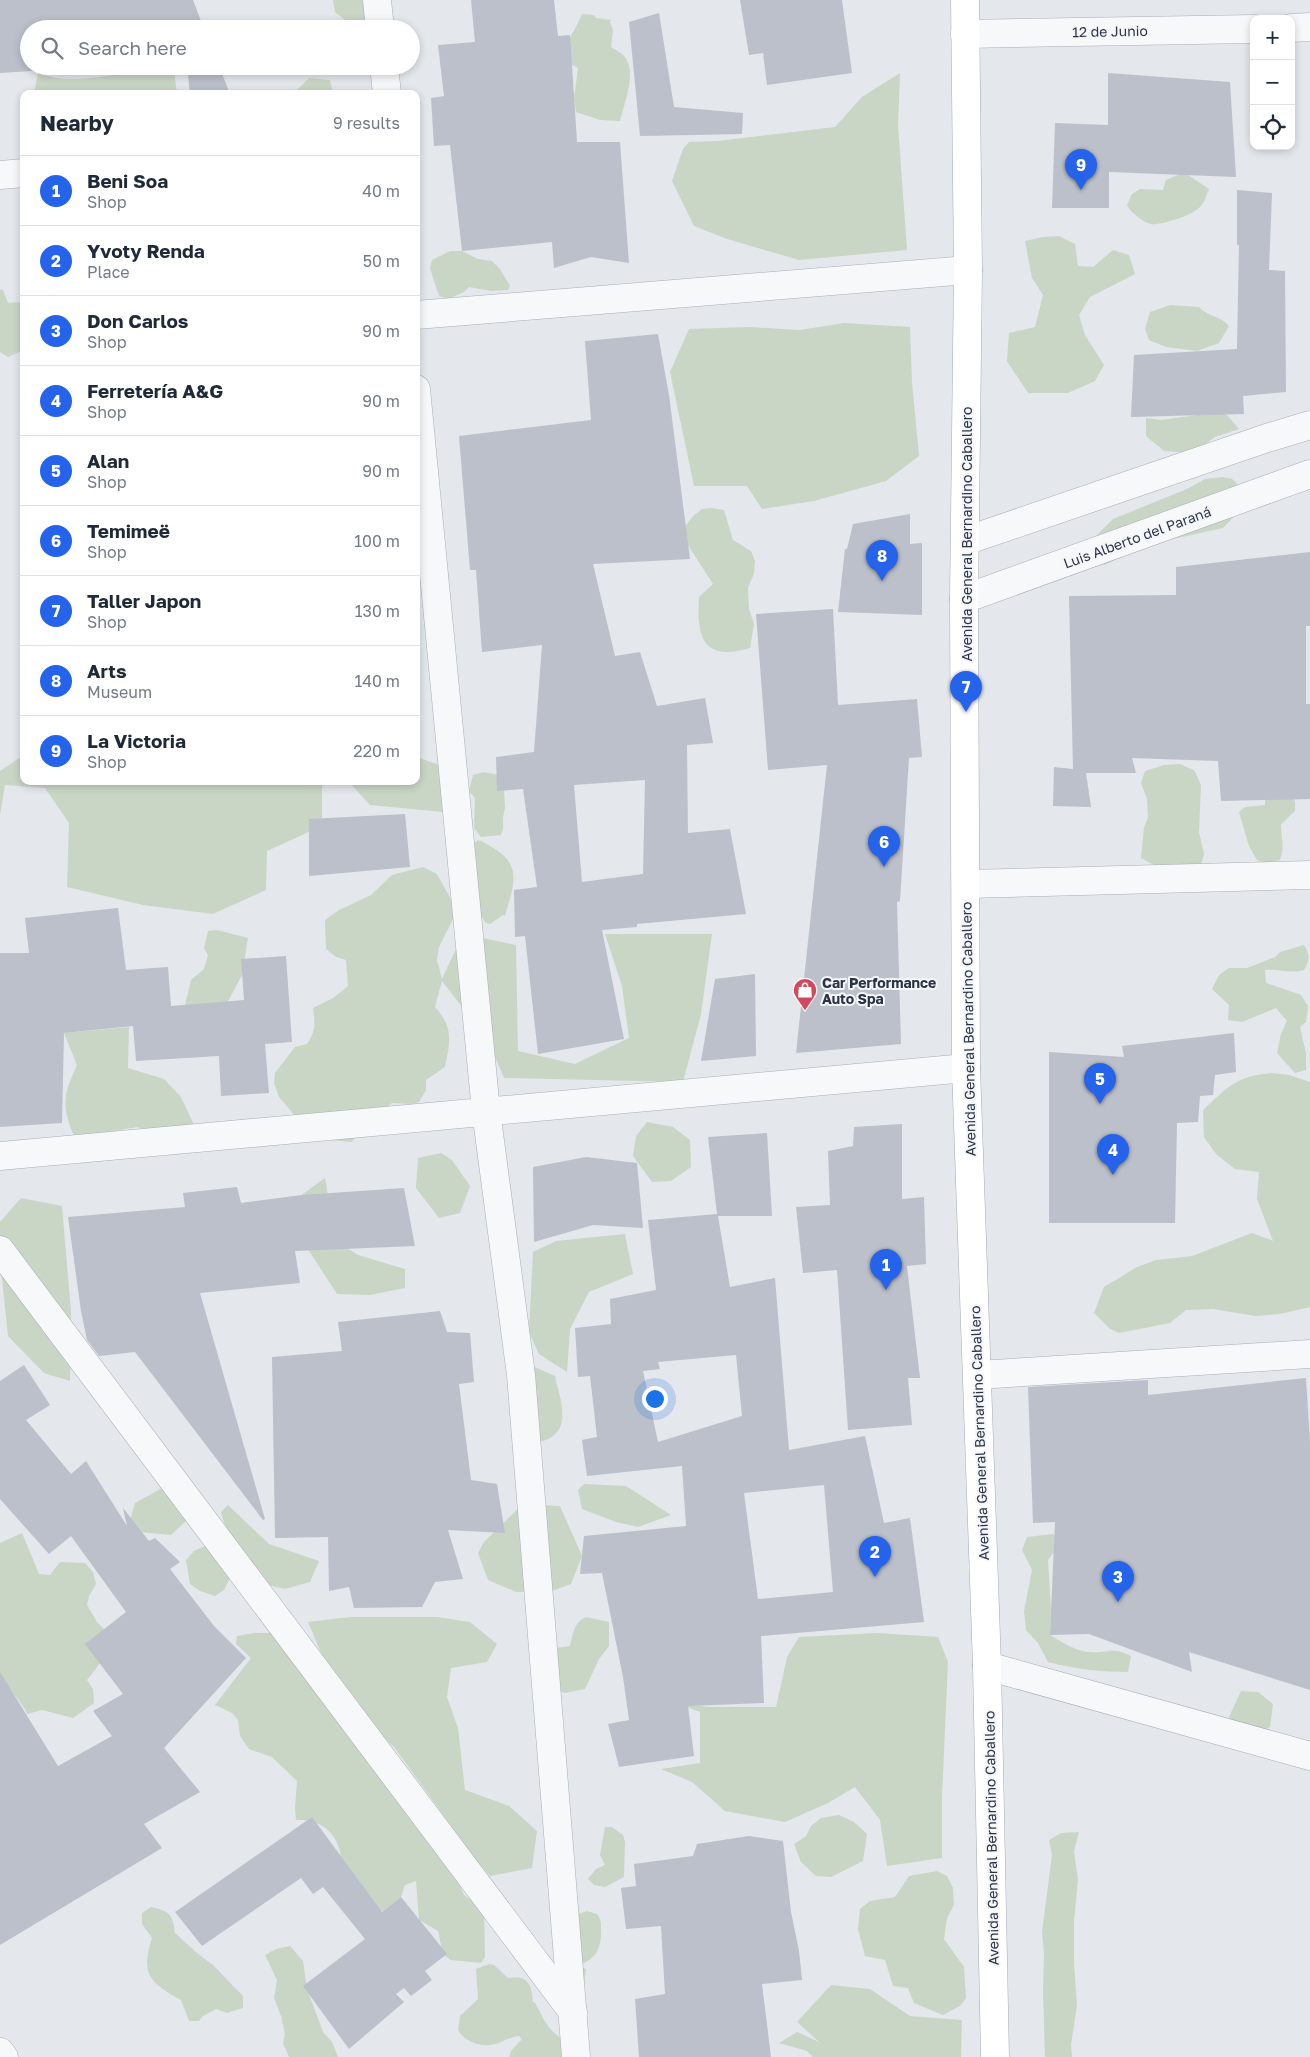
<!DOCTYPE html>
<html lang="en">
<head>
<meta charset="utf-8">
<style>
  body { margin:0; font-family:"Golos Text",sans-serif; background:#f6f6f7; color:#1f2937 }
  .controls { position:absolute; right:15px; top:15px; display:grid; overflow:hidden; border-radius:10px; box-shadow:0 2px 8px #0003 }
  .controls button { width:45px; height:45px; display:grid; place-items:center; padding:0; border:0; border-bottom:1px solid #e0e1e3; background:#fff; color:#1f2937; font:25px sans-serif }
  .you { position:absolute; left:654px; top:1398px; width:18px; height:18px; margin:-12px; border:4px solid #fff; border-radius:50%; background:#1a73e8; box-shadow:0 0 0 8px #1a73e833 }
  .badge { display:grid; place-items:center; width:32px; height:32px; border-radius:50%; background:#2563eb; color:#fff; font-size:16px; font-weight:700 }
  .pin { position:absolute; translate:-50% -41px; filter:drop-shadow(0 1px 2px #0008) }
  .pin::after { content:''; position:absolute; top:26px; width:18px; height:15px; background:inherit; clip-path:polygon(0 0,100% 0,50% 100%) }
  .list { margin:0; padding:0; list-style:none }
  h2 { display:flex; justify-content:space-between; align-items:center; height:65px; margin:0; padding:0 20px; font-size:21px }
  h2 small { font-size:16px; font-weight:400; color:#747a83 }
  .list li { display:grid; grid-template-columns:32px 1fr auto; gap:15px; align-items:center; box-sizing:border-box; height:70px; padding:0 20px; border-top:1px solid #e0e1e3 }
  .list b { display:block; font-size:19px; white-space:nowrap }
  .list p { margin:0; font-size:16px; white-space:nowrap; color:#747a83 }
  .list em { font-size:16px; font-style:normal; color:#747a83 }
  .icon { flex:none; width:28px; height:28px; fill:none; stroke:currentColor; stroke-width:2; stroke-linecap:round; stroke-linejoin:round }
  .map { position:relative; flex:none; width:1310px; height:2057px; overflow:hidden }
  .search { position:absolute; background:#fff; box-shadow:0 2px 8px #0003; left:20px; top:20px; width:400px; height:55px; display:flex; align-items:center; gap:12px; box-sizing:border-box; padding:0 18px; border-radius:28px; color:#747a83; font-size:19px }
  .panel { position:absolute; background:#fff; box-shadow:0 2px 8px #0003; left:20px; top:90px; width:400px; height:695px; border-radius:10px }
  .map>svg:first-child { display:block }
</style>
</head>
<body>
<div class="map">
<svg width="1310" height="2057" viewBox="0 0 1310 2057">
  <rect width="100%" height="100%" fill="#e4e7ec"/>
  <g fill="#c9d6c5">
    <path d="M333 0H371C370 14 367 20 355 28L335 12Z"/>
    <path d="M582 14 594 15 596 18 611 20 610 22 613 30 611 47C615 50 621 52 624 56 638 72 624 103 620 121L600 120 576 112 574 99 578 68 559 58C566 43 576 29 582 14Z"/>
    <path d="M156 66H170L174 70 177 94H34L38 73C65 84 95 77 123 74 133 73 144 74 154 74Z"/>
    <polygon points="900,73 898,125 907,250 799,260 727,239 694,226 672,181 683,149 689,142 718,141 835,127 862,97"/>
    <polygon points="309,78 330,80 333,94 285,94 295,92"/>
    <path d="M1180 174 1188 175 1209 189C1206 197 1204 204 1198 209 1191 215 1160 226 1151 224 1143 222 1130 212 1127 205L1132 194 1140 189 1163 190 1166 180Z"/>
    <polygon points="1059,236 1075,244 1078,266 1093,267 1113,250 1129,255 1135,274 1090,297 1079,315 1085,335 1104,365 1095,381 1068,393 1028,393 1007,361 1009,333 1035,327 1043,295 1032,278 1025,241 1043,237"/>
    <polygon points="450,251 462,251 478,259 492,261 500,269 510,286 508,290 491,291 469,287 464,292 448,299 439,296 430,268 432,260"/>
    <polygon points="0,289 3,290 8,303 24,302 24,350 8,357 0,352"/>
    <path d="M1170 305 1199 307C1209 318 1220 315 1229 326L1219 343 1197 351 1166 347 1149 340 1145 329 1150 312Z"/>
    <polygon points="844,323 910,327 912,382 919,456 886,481 814,501 762,509 747,486 694,486 670,372 689,329 749,327 800,330"/>
    <polygon points="1212,413 1226,414 1239,429 1215,437 1193,453 1164,451 1146,436 1146,418 1161,420"/>
    <polygon points="1223,477 1232,479 1241,487 1240,510 1223,528 1164,541 1134,550 1105,565 1092,558 1089,543 1113,519 1187,489 1205,479"/>
    <path d="M712 508 724 510 733 540 751 551 755 561 754 573 748 588 749 609 754 624 750 648C704 662 696 638 699 597L713 584 684 539 685 527 693 516 702 509Z"/>
    <polygon points="24,755 24,781 322,781 322,826 267,851 266,890 213,914 143,905 67,887 69,823 45,788 5,785 0,815 0,771"/>
    <polygon points="416,757 437,764 455,791 443,812 370,805 348,781 416,781"/>
    <polygon points="1179,764 1194,770 1201,785 1199,832 1204,854 1199,871 1156,866 1141,858 1144,827 1148,818 1147,799 1141,783 1145,771 1164,765"/>
    <polygon points="484,772 499,775 504,788 505,807 503,818 503,829 501,835 481,837 474,828 475,798 469,791 473,775"/>
    <path d="M1265 795H1292L1295 802V811L1281 824C1281 839 1285 844 1280 860L1267 863 1257 860 1249 846 1239 812 1245 807 1265 805Z"/>
    <path d="M478 840C485 842 489 846 495 849 524 867 512 889 505 916L503 915 490 924 486 923 478 912 471 846Z"/>
    <path d="M423 867 437 874 453 903 455 915 439 947 437 960 442 979 463 934 516 945 518 1051 575 1064 629 1038 622 986 605 934H712L701 1014 683 1082 504 1078 489 1042 442 981 435 1007C454 1028 450 1042 445 1067L426 1080V1090L419 1102 412 1104 392 1103 378 1116 363 1124 352 1142 330 1140 307 1130 279 1097 274 1083 275 1073 295 1047 307 1044C316 1031 315 1023 313 1008L333 998 348 986 346 960 336 957 326 949 325 920 339 910 371 895 392 875Z"/>
    <polygon points="217,930 248,938 242,975 225,1007 184,1009 191,980 204,969 208,955 204,948 208,931"/>
    <path d="M1304 945C1310 955 1310 959 1304 970 1291 974 1279 969 1265 970L1266 983 1301 995 1308 1006 1306 1022 1300 1027 1306 1053V1070L1295 1073 1277 1053 1281 1034 1287 1021 1276 1008 1242 1022 1228 1020 1229 1005 1212 989 1219 975 1229 968H1247L1275 957 1280 952Z"/>
    <path d="M129 1027 128 1068 164 1079 181 1097 203 1144 137 1127 75 1138C61 1106 63 1095 77 1065L64 1033Z"/>
    <path d="M1272 1073 1289 1075 1310 1082V1307L1280 1314 1255 1316 1213 1309 1186 1310 1170 1323 1119 1333 1110 1329 1094 1313 1104 1287 1137 1267 1156 1260 1192 1256 1252 1233 1273 1241 1257 1199 1259 1172 1235 1169 1216 1154 1204 1137 1203 1110C1228 1087 1236 1076 1272 1073Z"/>
    <polygon points="647,1122 673,1127 690,1140 691,1167 671,1181 652,1182 633,1156 636,1136"/>
    <polygon points="441,1153 452,1160 470,1186 460,1213 439,1218 416,1188 418,1158"/>
    <polygon points="325,1178 336,1241 358,1255 405,1269 405,1288 370,1295 337,1294 306,1246 289,1204"/>
    <polygon points="21,1198 62,1206 71,1312 70,1381 44,1373 8,1336 0,1260 0,1222"/>
    <polygon points="625,1234 633,1274 589,1292 570,1329 567,1372 539,1354 529,1332 533,1252 556,1241"/>
    <path d="M530 1365 555 1376C558 1392 571 1423 553 1436 549 1440 540 1441 534 1444Z"/>
    <polygon points="584,1484 626,1486 671,1515 638,1527 616,1522 582,1509 578,1490"/>
    <polygon points="162,1488 186,1521 171,1535 140,1532 130,1521 135,1503"/>
    <polygon points="523,1504 560,1506 582,1556 571,1584 549,1592 516,1592 488,1580 478,1553 484,1542"/>
    <polygon points="228,1505 269,1544 319,1561 310,1582 285,1589 267,1585 228,1536 221,1512"/>
    <polygon points="22,1533 39,1574 50,1575 60,1562 85,1563 93,1572 96,1584 89,1596 87,1605 97,1622 106,1631 108,1653 87,1680 93,1689 94,1703 73,1718 42,1710 27,1714 25,1709 6,1683 0,1687 0,1543"/>
    <path d="M1053 1534 1062 1542 1048 1560 1051 1609 1050 1635C1062 1642 1075 1651 1089 1652 1109 1654 1110 1646 1131 1656L1128 1672C1101 1672 1075 1669 1048 1662L1038 1643 1026 1630 1024 1611 1032 1570 1022 1550 1027 1537Z"/>
    <polygon points="209,1544 231,1576 224,1590 215,1596 200,1591 190,1584 186,1560 194,1551"/>
    <polygon points="350,1617 437,1617 470,1622 497,1644 487,1662 451,1668 447,1697 458,1728 465,1790 509,1806 537,1831 532,1868 490,1876 474,1857 394,1747 361,1716 327,1667 308,1622"/>
    <path d="M586 1617 609 1622V1646L599 1659 585 1689 565 1693 557 1691 556 1648 570 1646C573 1634 573 1623 586 1617Z"/>
    <path d="M254 1633H280L405 1800 410 1820 427 1834 447 1856 464 1895 484 1910 485 1957 481 1963 451 1960 443 1955 438 1931 419 1920 416 1881 405 1885 401 1897 383 1911H370C362 1897 350 1882 343 1867 341 1861 341 1854 339 1848 333 1828 316 1819 296 1820L295 1808 297 1781 272 1757 249 1749 240 1736 238 1720 232 1713 215 1705 251 1658 236 1644 237 1636Z"/>
    <polygon points="877,1633 938,1637 948,1662 942,1798 942,1858 887,1866 880,1820 855,1787 828,1803 785,1822 725,1811 692,1782 661,1769 700,1763 700,1712 677,1703 710,1707 776,1707 787,1657 799,1637"/>
    <polygon points="1241,1691 1258,1692 1273,1704 1270,1727 1261,1731 1234,1725 1229,1717"/>
    <polygon points="839,1815 854,1822 867,1834 863,1861 831,1877 816,1876 801,1862 794,1844 806,1836 811,1826 821,1818"/>
    <polygon points="605,1827 612,1827 623,1835 625,1842 624,1877 605,1887 594,1885 588,1879 596,1869 605,1865 600,1855"/>
    <polygon points="1079,1832 1074,1851 1078,1880 1074,1921 1074,1964 1077,2005 1071,2045 1072,2057 1045,2057 1043,1992 1044,1954 1042,1932 1052,1855 1049,1840 1061,1833"/>
    <polygon points="937,1871 947,1876 953,1888 954,1905 947,1918 944,1939 964,1967 966,1998 960,2006 943,2015 914,2003 908,1988 893,1986 885,1960 865,1956 858,1929 860,1909 870,1901 895,1897 909,1876"/>
    <path d="M151 1907C169 1911 173 1914 175 1933L197 1953 213 1965 243 1996V2008L227 2013 216 2009 203 2016 199 2021H189L181 2000C150 1983 140 1974 152 1938L142 1924V1913Z"/>
    <path d="M587 1911 597 1914C602 1921 601 1925 601 1933 601 1950 595 1959 578 1966L586 1969 584 1984 573 2012V1916Z"/>
    <polygon points="290,1946 303,1961 307,1989 323,2032 332,2042 338,2057 289,2057 283,2043 285,2034 281,2016 274,1998 277,1980 265,1955 276,1949"/>
    <path d="M489 1964 494 1965 508 1978C511 1978 518 1977 521 1978 532 1981 532 1994 533 2002L535 2003C540 2010 542 2018 547 2024 551 2032 561 2038 568 2043L567 2057H509L511 2051 522 2039 519 2036C512 2037 507 2039 501 2042 487 2049 466 2044 458 2030L460 2016 478 1999 476 1969Z"/>
    <polygon points="831,1985 870,1989 910,2016 962,2020 961,2057 813,2057 807,2051 779,2043 797,2032 819,2042 797,2022"/>
  </g>
  <g fill="#bbc0ca" fill-rule="evenodd">
    <polygon points="0,0 193,0 204,29 29,29 29,66 109,66 0,73"/>
    <polygon points="471,0 554,0 558,36 570,35 577,142 620,142 629,263 591,257 554,268 552,242 462,251 450,145 434,146 431,98 444,96 438,45 475,42"/>
    <polygon points="740,0 842,0 852,73 767,85 763,53 749,55"/>
    <polygon points="659,13 674,107 743,113 742,134 640,136 629,22"/>
    <polygon points="187,66 219,66 230,94 190,94"/>
    <polygon points="1108,73 1230,82 1236,177 1109,172 1109,208 1052,208 1055,123 1108,125"/>
    <polygon points="1237,190 1272,193 1269,270 1285,271 1286,392 1243,396 1244,414 1131,417 1134,355 1237,349 1239,245 1237,245"/>
    <path d="M658 334 669 395 690 559 593 564 615 656 640 652 657 706 705 698 713 743 687 745 688 833 730 829 746 914 637 924V927L602 930 624 1039 538 1054 525 936 515 937 514 890 537 887 523 789 497 791 496 757 534 752 542 645 482 652 476 570H470L459 436 591 420 585 341ZM645 780 643 874 582 882 574 785Z"/>
    <polygon points="910,514 910,544 922,543 922,615 838,612 845,549 847,549 853,524"/>
    <polygon points="1310,552 1310,626 1306,626 1306,704 1310,704 1310,799 1221,801 1218,761 1132,758 1136,773 1086,773 1091,807 1053,806 1054,767 1073,769 1069,596 1176,595 1176,567"/>
    <polygon points="833,609 838,705 917,699 922,757 909,758 900,901 897,902 901,1044 796,1053 827,765 768,770 756,614"/>
    <polygon points="405,814 410,867 309,876 309,819"/>
    <polygon points="118,908 126,970 168,967 171,1006 244,1000 241,959 286,956 292,1042 265,1044 269,1093 221,1096 219,1056 136,1061 133,1026 64,1033 62,1123 0,1127 0,953 29,953 25,918"/>
    <polygon points="755,974 756,1056 701,1061 715,979"/>
    <polygon points="1234,1033 1236,1072 1215,1075 1213,1095 1200,1096 1198,1122 1177,1123 1175,1223 1049,1223 1049,1052 1124,1057 1122,1046"/>
    <polygon points="902,1124 902,1199 924,1197 926,1264 907,1266 920,1378 908,1378 912,1425 848,1430 837,1270 803,1273 796,1207 830,1205 828,1151 853,1146 854,1127"/>
    <path d="M767 1133 772 1216H718L730 1287 775 1278 789 1450 865 1436 884 1523 910 1518 924 1622 761 1636 764 1703 688 1706 694 1756 619 1767 608 1724 629 1720 623 1677 602 1573 580 1574 584 1536 686 1526 682 1466 587 1476 582 1440 597 1437 590 1376 578 1377 575 1328 611 1324 610 1299 656 1290 648 1220 717 1214 708 1137ZM736 1355 742 1416 658 1442 643 1371 660 1369 658 1362ZM824 1485 833 1592 758 1599 744 1493Z"/>
    <polygon points="586,1157 637,1163 643,1228 593,1225 534,1242 533,1167"/>
    <polygon points="237,1187 241,1203 302,1195 404,1188 415,1246 295,1251 300,1283 200,1293 265,1519 263,1520 135,1352 99,1356 87,1340 81,1311 68,1217 185,1207 183,1193"/>
    <polygon points="440,1311 447,1332 470,1333 474,1382 459,1384 471,1480 497,1484 505,1533 448,1530 463,1579 435,1582 422,1607 354,1608 349,1587 329,1591 328,1537 275,1538 272,1357 342,1351 338,1322"/>
    <polygon points="24,1365 50,1405 26,1420 71,1474 86,1461 127,1526 123,1508 149,1541 155,1538 180,1562 170,1569 214,1626 246,1658 164,1748 200,1792 144,1824 162,1848 0,1945 0,1672 58,1766 112,1736 93,1711 123,1694 85,1644 126,1612 71,1536 49,1554 0,1499 0,1381"/>
    <polygon points="1306,1378 1310,1442 1310,1690 1189,1652 1192,1672 1089,1634 1050,1635 1055,1522 1033,1523 1028,1387 1148,1380 1148,1395"/>
    <polygon points="312,1817 382,1912 401,1897 447,1954 425,1971 432,1980 411,1996 404,1988 396,1994 404,2002 349,2049 303,1986 365,1939 323,1887 313,1894 301,1878 202,1946 175,1912"/>
    <polygon points="749,1836 783,1841 791,1912 799,1951 802,1980 762,1984 771,2057 639,2057 635,1999 665,1994 661,1926 626,1929 621,1888 636,1886 634,1864 693,1856 697,1844"/>
  </g>
  <g fill="none" stroke-linecap="round" stroke-linejoin="round">
    <g stroke="#a9aeb7" stroke-width="29">
      <g id="street">
        <polyline points="377,0 380,29"/>
        <polyline points="1291,28 1310,27"/>
        <polyline points="965,34 1254,29"/>
        <polyline points="384,66 387,94"/>
        <polyline points="0,175 24,173"/>
        <polyline points="416,315 968,270"/>
        <polyline points="416,389 486,1111 521,1375 576,2057"/>
        <polyline points="965,541 1267,438 1310,425"/>
        <polyline points="964,599 1310,474"/>
        <polyline points="966,884 1310,875"/>
        <polyline points="0,1156 966,1068"/>
        <polyline points="0,1250 573,2012"/>
        <polyline points="977,1375 1310,1354"/>
        <polyline points="987,1666 1310,1756"/>
        <polyline points="0,2052 4,2057"/>
      </g>
    </g>
    <g stroke="#a3abb8" stroke-width="29">
      <polyline id="primary" points="965,0 968,270 964,599 966,1068 987,1666 995,2057"/>
    </g>
    <use href="#street" stroke="#f7f8fa" stroke-width="28"/>
    <use href="#primary" stroke="#fff" stroke-width="28"/>
  </g>
  <defs>
    <g id="shop-pin" transform="scale(1.25)"><path d="M0 17L-7.5 6A9.5 9.5 0 1 1 7.5 6Z" fill="#d1495b" stroke="#f4f6f9"/><path d="M-5-2.5h2.3a2.7 3.5 0 0 1 5.4 0H5L5.5 6h-11ZM-1.5-2.5h3a1.5 2.3 0 0 0-3 0Z" fill="#fff"/></g>
  </defs>
  <g fill-rule="evenodd">
    <use href="#shop-pin" x="805" y="990"/>
  </g>
  <g text-anchor="middle" dominant-baseline="central" stroke-width="4" stroke-linejoin="round" paint-order="stroke">
    <g font-size="14" fill="#2b3445" stroke="#f4f6f9">
      <text transform="translate(1110 31) rotate(-1)">12 de Junio</text>
      <text transform="translate(966 534) rotate(-90)">Avenida General Bernardino Caballero</text>
      <text transform="translate(1137 537) rotate(-20)">Luis Alberto del Paraná</text>
      <text transform="translate(968 1029) rotate(-91)">Avenida General Bernardino Caballero</text>
      <text transform="translate(979 1433) rotate(-92)">Avenida General Bernardino Caballero</text>
      <text transform="translate(991 1838) rotate(-91)">Avenida General Bernardino Caballero</text>
    </g>
    <g font-size="14" font-weight="bold" fill="#2b3445" stroke="#f4f6f9" text-anchor="start">
      <text x="822" y="982">Car Performance<tspan x="822" dy="16">Auto Spa</tspan></text>
    </g>
  </g>
</svg>
<div class="controls">
<button>+</button>
<button>−</button>
<button><svg class="icon" aria-label="locate" viewBox="0 0 24 24"><circle cx="12" cy="12" r="6"/><path d="M12 2v4M12 18v4M2 12h4M18 12h4"/></svg></button>
</div>
<div class="you"></div>
<div class="pin badge" style="left:886px;top:1290px">1</div>
<div class="pin badge" style="left:875px;top:1577px">2</div>
<div class="pin badge" style="left:1118px;top:1602px">3</div>
<div class="pin badge" style="left:1113px;top:1175px">4</div>
<div class="pin badge" style="left:1100px;top:1104px">5</div>
<div class="pin badge" style="left:884px;top:867px">6</div>
<div class="pin badge" style="left:966px;top:712px">7</div>
<div class="pin badge" style="left:882px;top:581px">8</div>
<div class="pin badge" style="left:1081px;top:190px">9</div>
<div class="search"><svg class="icon" aria-label="search" viewBox="0 0 24 24"><circle cx="10" cy="10" r="6"/><path d="M15 15l6 6"/></svg>Search here</div>
<section class="panel">
<h2>Nearby<small>9 results</small></h2>
<ul class="list">
<li><span class="badge">1</span><div><b>Beni Soa</b><p>Shop</p></div><em>40 m</em></li>
<li><span class="badge">2</span><div><b>Yvoty Renda</b><p>Place</p></div><em>50 m</em></li>
<li><span class="badge">3</span><div><b>Don Carlos</b><p>Shop</p></div><em>90 m</em></li>
<li><span class="badge">4</span><div><b>Ferretería A&amp;G</b><p>Shop</p></div><em>90 m</em></li>
<li><span class="badge">5</span><div><b>Alan</b><p>Shop</p></div><em>90 m</em></li>
<li><span class="badge">6</span><div><b>Temimeë</b><p>Shop</p></div><em>100 m</em></li>
<li><span class="badge">7</span><div><b>Taller Japon</b><p>Shop</p></div><em>130 m</em></li>
<li><span class="badge">8</span><div><b>Arts</b><p>Museum</p></div><em>140 m</em></li>
<li><span class="badge">9</span><div><b>La Victoria</b><p>Shop</p></div><em>220 m</em></li>
</ul>
</section>
</div>
</body>
</html>
